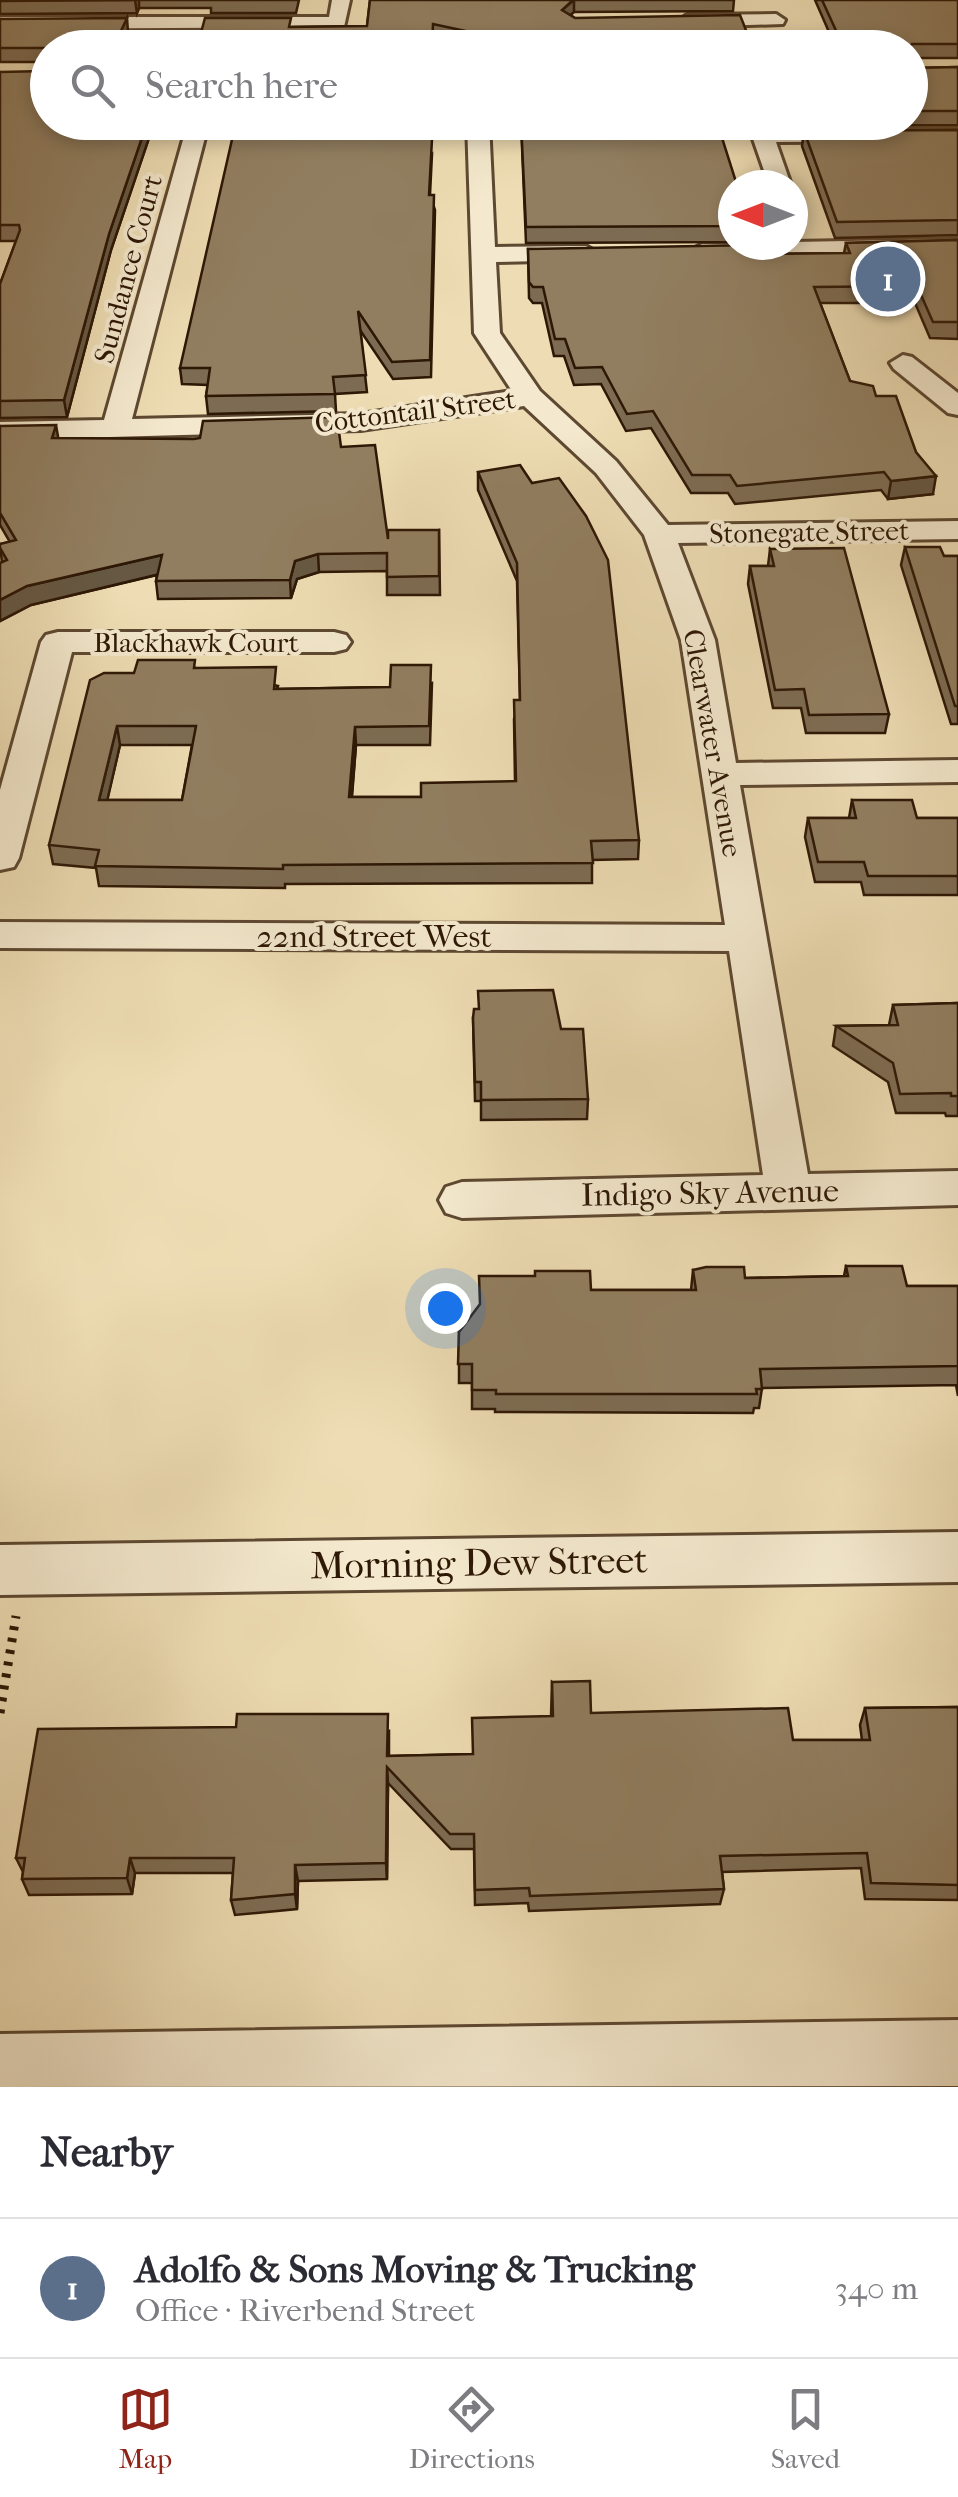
<!DOCTYPE html>
<html lang="en">
<head>
<meta charset="utf-8">
<style>
  body { margin:0; font-family:"IM FELL French Canon",serif; background:#f7f7f7; color:#2b2b33 }
  .compass { position:absolute; left:718px; top:170px; width:90px; height:90px; border-radius:50%; background:#fff; box-shadow:0 5px 15px #0003; rotate:270deg }
  .you { position:absolute; left:445px; top:1308px; width:35px; height:35px; margin:-25px; border:8px solid #fff; border-radius:50%; background:#1a73e8; box-shadow:0 0 0 15px #1a73e833 }
  .badge { display:grid; place-items:center; width:65px; height:65px; border-radius:50%; background:#8f2418; color:#fff; font-size:32px; font-weight:700 }
  .pin { position:absolute; translate:-50% -50%; border:5px solid #fff; box-shadow:0 2px 10px #0006 }
  .list { margin:0; padding:0; list-style:none }
  h2 { display:flex; justify-content:space-between; align-items:center; height:130px; margin:0; padding:0 40px; font-size:42px }
  h2 small { font-size:32px; font-weight:400; color:#7c7c81 }
  .list li { display:grid; grid-template-columns:65px 1fr auto; gap:30px; align-items:center; box-sizing:border-box; height:140px; padding:0 40px; border-top:2px solid #e1e1e2 }
  .list b { display:block; font-size:38px; white-space:nowrap }
  .list p { margin:0; font-size:32px; white-space:nowrap; color:#7c7c81 }
  .list em { font-size:32px; font-style:normal; color:#7c7c81 }
  .icon { flex:none; width:55px; height:55px; fill:none; stroke:currentColor; stroke-width:2; stroke-linecap:round; stroke-linejoin:round }
  .map { position:relative; flex:none; width:958px; height:2087px; overflow:hidden }
  .search { position:absolute; background:#fff; box-shadow:0 5px 15px #0003; left:30px; right:30px; top:30px; height:110px; display:flex; align-items:center; gap:25px; box-sizing:border-box; padding:0 35px; border-radius:55px; color:#7c7c81; font-size:38px }
  .sheet { height:270px; background:#fff }
  nav { display:flex; justify-content:space-around; align-items:center; box-sizing:border-box; height:140px; border-top:2px solid #e1e1e2; background:#fff; font-size:28px; color:#7c7c81 }
  nav a { display:grid; justify-items:center; gap:5px }
  nav .on { color:#8f2418 }
  .map>svg:first-child { display:block }
</style>
</head>
<body>
<div class="map">
<svg width="958" height="2087" viewBox="0 0 958 2087">
  <rect width="100%" height="100%" fill="#eeddb4"/>
  <filter id="stains"><feTurbulence type="fractalNoise" baseFrequency=".002" numOctaves="4"/><feColorMatrix values="0 0 0 0 .2 0 0 0 0 .09 0 0 0 0 .02 0 0 0 .5 -.17"/></filter>
  <radialGradient id="worn" r=".72"><stop offset=".6" stop-color="#630" stop-opacity="0"/><stop offset="1" stop-color="#630" stop-opacity=".3"/></radialGradient>
  <g fill="none" stroke-linecap="round" stroke-linejoin="round">
    <g stroke="#5d4831" stroke-width="6">
      <g id="street">
        <polygon points="332,0 350,0 344,27 0,29 0,17 329,17"/>
        <polygon points="776,14 785,20 783,24 687,27 678,21 687,15"/>
        <polygon points="188,122 209,122 132,419 361,414 512,391 474,333 467,122 489,122 495,247 586,246 598,253 586,260 496,262 500,333 540,391 616,461 668,525 958,521 958,539 678,543 715,640 736,763 958,760 958,782 740,785 808,1174 958,1171 958,1205 462,1218 446,1213 439,1200 446,1187 462,1182 763,1175 729,951 0,948 0,922 725,925 681,640 644,535 596,473 524,406 361,430 0,440 0,422 104,420"/>
        <polygon points="958,129 958,141 776,142 791,185 769,185 752,136 763,130"/>
        <polygon points="958,239 958,253 702,258 690,251 702,244 793,245 793,242"/>
        <polygon points="903,355 912,357 958,393 958,415 948,413 894,369 890,363"/>
        <polygon points="58,632 334,632 346,635 351,642 346,649 334,652 72,652 19,858 14,867 0,870 0,790 41,642 46,635"/>
        <polygon points="958,1532 958,1582 0,1595 0,1545"/>
        <polygon points="958,2020 958,2086 0,2087 0,2034"/>
      </g>
    </g>
    <polyline stroke="#2d1705" stroke-width="9" stroke-dasharray="4 8" stroke-linecap="butt" points="0,1713 16,1616"/>
    <use href="#street" fill="#f4e9ce" fill-rule="evenodd"/>
  </g>
  <g fill="#7d6c53" stroke="#2d1705" stroke-width="2.5" fill-rule="evenodd">
    <polygon points="0,0 299,0 296,13 211,13 211,8 139,8 137,13 0,14"/>
    <polygon points="370,0 734,0 733,11 574,12 570,15 575,18 753,48 479,48 434,38 433,48 200,48 199,40 292,27 367,26"/>
    <polygon points="815,0 958,0 958,58 910,58 910,48 836,48"/>
    <polygon points="0,19 128,32 48,48 48,62 0,62"/>
    <polygon points="910,59 912,68 958,67 958,125 794,126 793,122 910,122"/>
    <polygon points="0,72 147,123 149,138 111,250 67,417 0,418 0,284 16,241 0,241"/>
    <polygon points="521,122 598,138 627,122 724,122 717,123 733,185 733,242 526,243"/>
    <polygon points="958,130 958,235 835,238 802,146 804,131"/>
    <polygon points="432,154 430,195 435,210 431,377 393,379 360,330 367,392 335,394 336,411 208,414 206,396 208,385 182,384 180,368"/>
    <polygon points="958,240 958,339 930,338 915,303 820,303 850,381 876,396 916,452 933,494 888,499 881,490 735,504 728,493 691,493 651,428 626,431 601,384 574,385 564,356 554,356 542,303 533,303 529,298 528,249 758,254 844,253 846,243"/>
    <polygon points="0,426 58,438 341,447 388,539 439,530 440,595 387,595 387,571 319,572 297,579 291,598 158,599 156,581 157,575 31,605 0,621 0,563 2,563 0,544 10,542 0,525"/>
    <path d="M478 472 639 840 638 859 592 860V883L285 884V888L99 886 96 868 53 864 49 845 134 673 196 668 278 686 277 689 390 687 432 683 430 745H356L352 797H421L515 781 514 719 520 700 517 581 478 490ZM120 745H192L182 800H107Z"/>
    <polygon points="905,547 944,556 958,556 958,724 951,724 901,565"/>
    <polygon points="770,549 889,714 885,733 806,733 801,708 773,708 748,584 750,566 768,566"/>
    <polygon points="852,800 917,818 958,818 958,895 864,895 861,882 815,882 805,837 808,818 849,818"/>
    <polygon points="958,1003 958,1116 946,1116 945,1113 896,1113 888,1082 833,1046 836,1026 889,1025 893,1005"/>
    <polygon points="473,1018 561,1029 588,1099 587,1119 481,1120 481,1101 475,1101"/>
    <polygon points="846,1266 907,1286 958,1286 958,1396 956,1385 762,1388 759,1408 754,1408 753,1413 495,1412 495,1409 472,1409 472,1383 459,1383 459,1332 591,1290 691,1290 693,1270 745,1278 844,1276"/>
    <polygon points="552,1682 591,1713 793,1740 862,1740 860,1725 865,1708 958,1707 958,1900 865,1899 861,1868 722,1872 724,1889 720,1904 529,1911 528,1903 475,1905 474,1849 451,1849 388,1783 387,1879 298,1881 297,1909 235,1915 231,1900 233,1873 135,1873 132,1894 29,1895 22,1879 23,1872 16,1858 389,1731 389,1756 472,1754 551,1716"/>
  </g>
  <g fill="#665843" stroke="#2d1705" stroke-width="2.5">
    <polygon points="135,0 139,0 139,8 137,13"/>
    <polygon points="574,0 574,12 561,23 562,10"/>
    <polygon points="127,18 128,32 121,48 113,48"/>
    <polygon points="147,123 149,138 111,250 67,417 64,400 109,234"/>
    <polygon points="56,425 59,442 52,438"/>
    <polygon points="936,476 933,494 888,499 891,481"/>
    <polygon points="318,554 319,572 297,579 291,598 290,580 295,561"/>
    <polygon points="162,555 164,573 31,605 0,621 0,600 27,586"/>
    <polygon points="117,726 120,745 103,819 99,800"/>
    <polygon points="355,727 356,745 350,816 349,797"/>
    <polygon points="387,1767 388,1783 387,1879 386,1863"/>
    <polygon points="130,1858 135,1873 132,1894 127,1878"/>
    <polygon points="295,1865 298,1881 297,1909 295,1894"/>
  </g>
  <g fill="#917e60" stroke="#2d1705" stroke-width="2.5" fill-rule="evenodd">
    <polygon points="0,0 132,0 0,1"/>
    <polygon points="370,0 573,0 562,10 575,18 740,15 753,48 644,48 634,40 583,40 584,48 522,48 521,43 433,24 432,48 253,48 255,39 199,40 205,18 291,18 289,27 367,26"/>
    <polygon points="822,0 958,0 958,44 912,44 909,48 844,48"/>
    <polygon points="127,18 113,48 0,48 0,19"/>
    <polygon points="910,59 912,68 958,67 958,111 910,111"/>
    <polygon points="48,69 48,122 147,123 109,234 64,400 0,401 0,284 20,230 19,225 0,225 0,72 46,71"/>
    <polygon points="236,122 431,122 432,139 429,195 434,195 430,360 392,362 358,311 366,375 333,377 335,394 206,396 210,368 180,368"/>
    <polygon points="521,122 596,122 598,138 627,122 717,122 737,185 733,185 733,226 526,227"/>
    <polygon points="958,130 958,220 837,222 804,131"/>
    <polygon points="958,240 958,322 933,322 917,286 814,287 850,381 873,386 876,396 896,396 916,452 936,476 891,481 884,472 737,486 730,475 692,475 653,411 627,414 602,367 575,368 565,339 555,339 543,287 533,287 529,282 528,249 755,245 758,254 850,253 846,243"/>
    <polygon points="337,417 341,447 375,445 388,539 388,530 439,530 439,576 387,577 387,553 318,554 295,561 290,580 156,581 162,555 27,586 0,600 0,563 7,560 0,548 0,544 16,540 0,513 0,426 56,425 52,438 194,439 200,438 203,421"/>
    <path d="M520 465 532 483 559 478 586 516 608 560 639 840 591 841 593 863 283 865V869L95 866 99 850 49 845 90 680 104 673H134L138 660H195L194 668 276 667 274 689 390 687 391 665H431L429 726 355 727 349 797H421V783L516 781 514 700H520L517 563 478 472ZM117 726H196L182 800H99Z"/>
    <polygon points="905,547 940,547 944,556 958,556 958,706 955,706"/>
    <polygon points="844,548 889,714 809,715 804,689 775,690 750,566 774,566 770,549"/>
    <polygon points="852,800 912,800 917,818 958,818 958,876 868,876 864,862 818,862 808,818 856,818"/>
    <polygon points="553,990 561,1029 583,1029 588,1099 481,1100 481,1082 475,1082 473,1018 474,1009 479,1009 478,991"/>
    <polygon points="958,1003 958,1096 951,1096 951,1093 900,1094 893,1063 836,1026 898,1025 893,1005"/>
    <polygon points="846,1266 902,1266 907,1286 958,1286 958,1366 760,1369 762,1389 756,1389 757,1394 496,1394 496,1390 472,1390 472,1364 458,1364 459,1332 480,1304 479,1276 535,1276 535,1271 590,1271 591,1290 696,1290 693,1270 706,1267 744,1267 745,1278 848,1276"/>
    <polygon points="590,1681 591,1713 788,1708 793,1740 870,1740 865,1708 958,1707 958,1885 871,1883 867,1853 720,1856 724,1889 530,1896 529,1888 475,1890 474,1834 450,1834 387,1767 386,1863 295,1865 295,1894 231,1900 234,1858 130,1858 127,1878 22,1879 25,1858 16,1858 38,1729 236,1727 237,1714 388,1714 387,1756 473,1754 472,1718 553,1716 552,1682"/>
  </g>
  <g text-anchor="middle" dominant-baseline="central" stroke-width="8" stroke-linejoin="round" paint-order="stroke">
    <g font-size="28" fill="#2d1705" stroke="#f4e9ce">
      <text transform="translate(128 269) rotate(-75)">Sundance Court</text>
      <text transform="translate(415 411) rotate(-7)">Cottontail Street</text>
      <text transform="translate(809 532) rotate(-1)">Stonegate Street</text>
      <text x="196" y="642">Blackhawk Court</text>
      <text transform="translate(713 743) rotate(80)">Clearwater Avenue</text>
    </g>
    <g font-size="32" fill="#2d1705" stroke="#f4e9ce">
      <text x="374" y="936">22nd Street West</text>
      <text transform="translate(710 1193) rotate(-1)">Indigo Sky Avenue</text>
    </g>
    <g font-size="38" fill="#2d1705" stroke="#f4e9ce">
      <text transform="translate(479 1563) rotate(-1)">Morning Dew Street</text>
    </g>
  </g>
  <rect width="100%" height="100%" filter="url(#stains)"/>
  <rect width="100%" height="100%" fill="url(#worn)"/>
</svg>
<svg class="compass" viewBox="-18 -18 36 36"><path d="M0-13l5 13h-10z" fill="#e53935"/><path d="M0 13l5-13h-10z" fill="#7c7c81"/></svg>
<div class="you"></div>
<div class="pin badge" style="left:888px;top:279px;background:#5c6f8a">1</div>
<div class="search"><svg class="icon" aria-label="search" viewBox="0 0 24 24"><circle cx="10" cy="10" r="6"/><path d="M15 15l6 6"/></svg>Search here</div>
</div>
<section class="sheet">
<h2>Nearby<small></small></h2>
<ul class="list">
<li><span class="badge" style="background:#5c6f8a">1</span><div><b>Adolfo &amp; Sons Moving &amp; Trucking</b><p>Office · Riverbend Street</p></div><em>340 m</em></li>
</ul>
</section>
<nav>
<a class="on"><svg class="icon" aria-label="map" viewBox="0 0 24 24"><path d="M3 6l6-2 6 2 6-2v14l-6 2-6-2-6 2zM9 4v14M15 6v14"/></svg>Map</a>
<a><svg class="icon" aria-label="directions" viewBox="0 0 24 24"><path d="M12 3l9 9-9 9-9-9zM9 14v-3h6M13 9l2 2-2 2"/></svg>Directions</a>
<a><svg class="icon" aria-label="saved" viewBox="0 0 24 24"><path d="M7 4h10v16l-5-4-5 4z"/></svg>Saved</a>
</nav>
</body>
</html>
